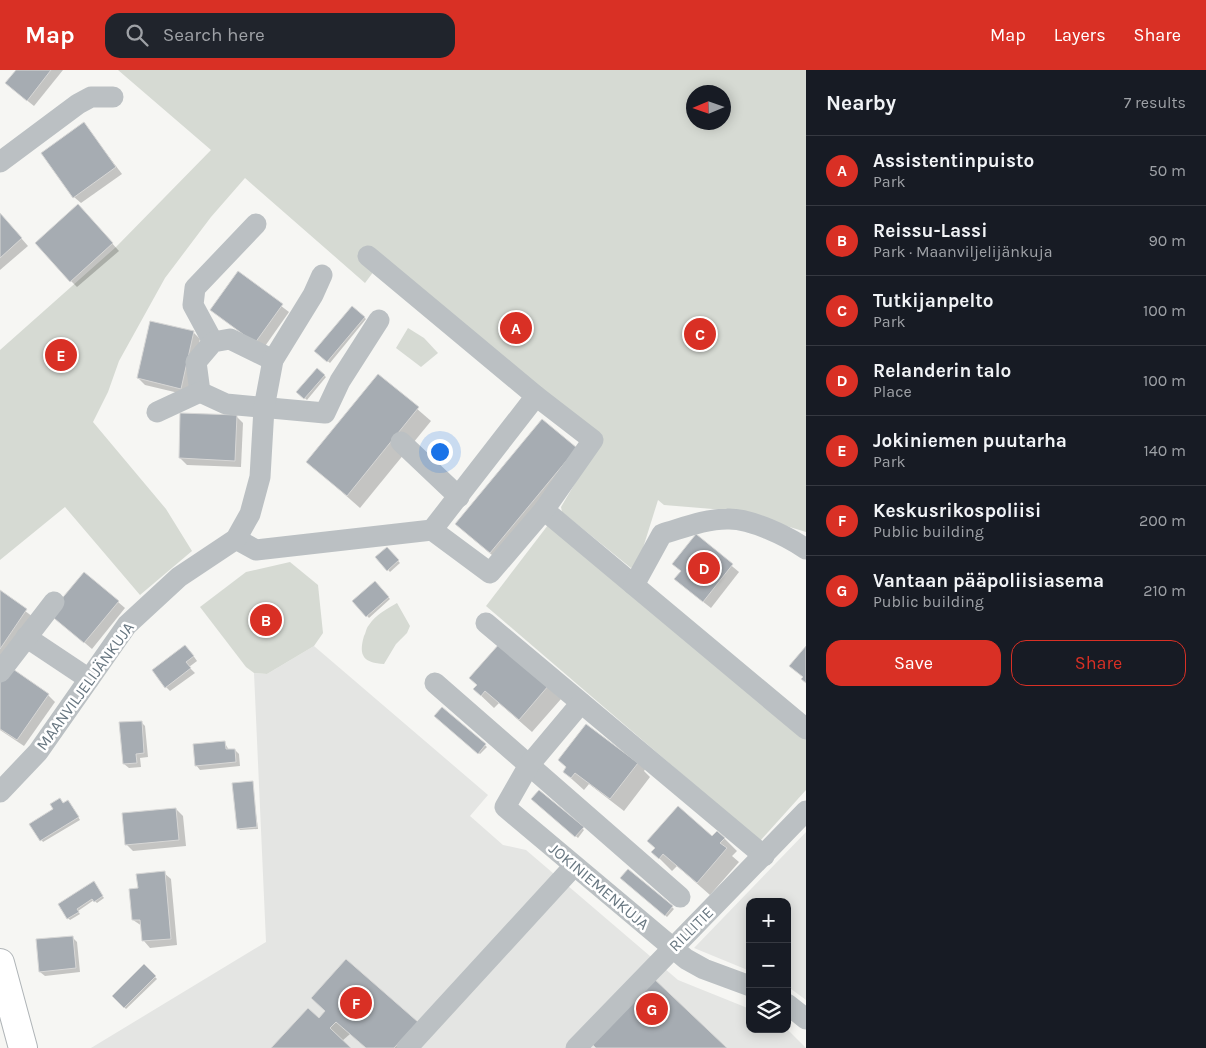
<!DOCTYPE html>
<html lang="en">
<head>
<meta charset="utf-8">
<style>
  body { margin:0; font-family:Karla,sans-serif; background:#20242c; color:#f1f3f6 }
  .controls { position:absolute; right:15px; bottom:15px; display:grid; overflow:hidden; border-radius:10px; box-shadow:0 2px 12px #0003 }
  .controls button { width:45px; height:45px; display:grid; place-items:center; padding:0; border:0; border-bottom:1px solid #363941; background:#171b24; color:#f1f3f6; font:25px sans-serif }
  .compass { position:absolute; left:686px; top:15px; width:45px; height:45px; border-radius:50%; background:#171b24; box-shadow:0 2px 12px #0003; rotate:268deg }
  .you { position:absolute; left:439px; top:381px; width:18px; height:18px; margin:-12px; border:4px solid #fff; border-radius:50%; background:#1a73e8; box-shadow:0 0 0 8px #1a73e833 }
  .badge { display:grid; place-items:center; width:32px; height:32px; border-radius:50%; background:#d93025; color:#fff; font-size:16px; font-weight:700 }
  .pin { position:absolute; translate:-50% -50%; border:2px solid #fff; box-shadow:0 1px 5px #0006 }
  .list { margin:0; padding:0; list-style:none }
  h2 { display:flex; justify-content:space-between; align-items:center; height:65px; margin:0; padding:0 20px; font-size:21px }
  h2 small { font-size:16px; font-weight:400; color:#9ea1a6 }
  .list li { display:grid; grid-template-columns:32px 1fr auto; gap:15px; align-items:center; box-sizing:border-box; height:70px; padding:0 20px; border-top:1px solid #363941 }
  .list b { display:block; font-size:19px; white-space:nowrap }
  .list p { margin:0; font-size:16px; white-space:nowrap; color:#9ea1a6 }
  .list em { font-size:16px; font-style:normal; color:#9ea1a6 }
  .actions { display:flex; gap:10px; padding:15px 20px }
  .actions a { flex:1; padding:11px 0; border:1px solid #d93025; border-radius:15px; text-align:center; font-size:18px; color:#d93025 }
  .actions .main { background:#d93025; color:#fff }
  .icon { flex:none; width:28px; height:28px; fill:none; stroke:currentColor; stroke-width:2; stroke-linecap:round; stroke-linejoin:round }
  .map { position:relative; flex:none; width:806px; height:978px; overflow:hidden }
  header { display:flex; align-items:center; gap:30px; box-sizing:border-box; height:70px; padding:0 25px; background:#d93025; color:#fff }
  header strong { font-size:24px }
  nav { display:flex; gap:28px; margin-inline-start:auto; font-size:18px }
  .search { width:350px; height:45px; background:#20242c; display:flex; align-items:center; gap:12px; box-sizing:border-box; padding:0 18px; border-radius:15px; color:#9ea1a6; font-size:19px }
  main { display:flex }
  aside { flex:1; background:#171b24 }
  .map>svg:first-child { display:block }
</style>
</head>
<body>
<header>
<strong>Map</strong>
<div class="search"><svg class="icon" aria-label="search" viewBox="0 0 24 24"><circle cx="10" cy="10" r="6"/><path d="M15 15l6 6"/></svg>Search here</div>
<nav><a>Map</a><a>Layers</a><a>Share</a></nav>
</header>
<main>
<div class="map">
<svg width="806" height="978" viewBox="0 0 806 978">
  <rect width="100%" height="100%" fill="#f6f6f3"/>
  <g fill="#e4e5e3">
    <polygon points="314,576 488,725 470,746 503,775 526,780 678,910 750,939 750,959 787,959 806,978 91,978 266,872 254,603 267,604"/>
    <polygon points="806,762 806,930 787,916 787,832 750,832 750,901 694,878"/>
  </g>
  <g fill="#d6dad3" fill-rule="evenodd">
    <path d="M118 0H806V462L737 441 664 435 658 430 638 494 631 498 562 442 561 437 596 378 374 201 365 213 245 108 211 147 165 208 119 291 108 322 93 352 166 439 192 481 140 525 65 437 0 490V280L116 177 211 80ZM694 22H724V52H694Z"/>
    <polygon points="408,258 424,268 438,283 421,297 396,278"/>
    <polygon points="548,455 806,668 806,720 760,771 486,536"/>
    <polygon points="290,492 318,515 323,563 314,576 267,604 254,603 246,597 200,537 246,502"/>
    <path d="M397 533 410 556 407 563 396 574 384 594C364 593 358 586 364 566 366 563 366 558 369 555 375 545 387 539 397 533Z"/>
  </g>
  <g fill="#0003">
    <polygon points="17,0 63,0 34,36 14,20"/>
    <polygon points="84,54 122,104 81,133 74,127"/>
    <polygon points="85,143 119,181 77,217 71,211"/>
    <polygon points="0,144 28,176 0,200"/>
    <polygon points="238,203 289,242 263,279 211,240"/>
    <polygon points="352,237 366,249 330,293 316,281"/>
    <polygon points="193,262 200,269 187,325 145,315 138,308"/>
    <polygon points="317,300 326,307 307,330 298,322"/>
    <polygon points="379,306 431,351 360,438 308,392"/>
    <polygon points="236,346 243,353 241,397 187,395 180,388"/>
    <polygon points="576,379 499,491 466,463"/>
    <polygon points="696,466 739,502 711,538 683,516 682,502"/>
    <polygon points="387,479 400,493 390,502 377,487"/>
    <polygon points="375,512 390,529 369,548 354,531"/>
    <polygon points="0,522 33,547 0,587"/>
    <polygon points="118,532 125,538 92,579 58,550"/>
    <polygon points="500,574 561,629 532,662 499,633 494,638 474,619"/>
    <polygon points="190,581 197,591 189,597 195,603 170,621 166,617"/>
    <polygon points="0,613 48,625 55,632 24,676 0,660"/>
    <polygon points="442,638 487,677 480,684 435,646"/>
    <polygon points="141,652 145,656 148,687 140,688 141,697 129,698 124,694"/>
    <polygon points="224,672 229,680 235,680 239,684 240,696 200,700 196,695"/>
    <polygon points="627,678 647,696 644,701 650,707 624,741 589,714 584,720 564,702 623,683"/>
    <polygon points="252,712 258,759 240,760 238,758"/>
    <polygon points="539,721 584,760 578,768 533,729"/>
    <polygon points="60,729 64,734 70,733 80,750 43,772 31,754 54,740"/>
    <polygon points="176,739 183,746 186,776 133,781 126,774"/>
    <polygon points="713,767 724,768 737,781 732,786 739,792 710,825 677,796 672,801 653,782 656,778"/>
    <polygon points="629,801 674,839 667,847 622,808"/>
    <polygon points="164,803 171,809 177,875 150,878 144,871 142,856 133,850 139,819"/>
    <polygon points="95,815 104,828 97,833 94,830 78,841 80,844 70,850 68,848"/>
    <polygon points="72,867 77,872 80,902 45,906 40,902"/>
    <polygon points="144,896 157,909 126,939 113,926"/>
    <polygon points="327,942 419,978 366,978 350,964 342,971 349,978 272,978 319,950"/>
  </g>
  <g fill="#a6acb2" stroke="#d7d7d6">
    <polygon points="16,0 51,0 27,31 5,13"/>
    <polygon points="84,52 116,97 73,128 41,83"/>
    <polygon points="78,134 113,173 70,212 35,173"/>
    <polygon points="0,143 22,168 0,188"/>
    <polygon points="238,201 283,234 255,273 210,240"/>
    <polygon points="352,236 365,247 327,292 314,281"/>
    <polygon points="150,251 194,261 181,319 137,308"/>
    <polygon points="317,298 325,305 304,329 296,322"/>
    <polygon points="378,304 419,337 347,426 306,392"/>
    <polygon points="180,343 237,345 235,391 179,388"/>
    <polygon points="542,349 577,378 490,483 455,454"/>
    <polygon points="696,464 733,494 703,532 674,509 681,501 672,494"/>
    <polygon points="387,477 399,490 387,501 375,487"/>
    <polygon points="84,502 119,531 84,573 49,544"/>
    <polygon points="375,511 389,527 366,547 352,531"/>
    <polygon points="0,520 27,539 0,579"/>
    <polygon points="500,573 549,615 519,650 485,621 481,626 473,619 477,615 469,608"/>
    <polygon points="185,575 194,586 186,592 191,598 165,618 152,600"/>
    <polygon points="806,576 806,613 801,609 803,607 789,596"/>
    <polygon points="10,597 49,624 17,670 0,659 0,611"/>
    <polygon points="442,637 486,674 478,684 434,646"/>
    <polygon points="142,651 144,683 136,684 137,693 123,694 119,652"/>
    <polygon points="586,654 638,693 610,729 575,703 571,708 563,702 566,697 558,690"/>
    <polygon points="225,671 226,679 235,679 236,692 195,696 193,674"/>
    <polygon points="253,711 257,757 237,759 232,713"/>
    <polygon points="539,720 584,757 575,767 531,729"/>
    <polygon points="60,728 63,733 68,730 79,747 40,771 29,754 53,739 50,734"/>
    <polygon points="678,736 712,766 717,761 725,768 720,773 727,778 697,813 663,784 659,789 651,782 655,778 647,771"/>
    <polygon points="176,738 179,770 125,775 122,743"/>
    <polygon points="628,799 673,836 665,846 620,808"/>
    <polygon points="165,801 171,869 142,871 140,850 132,850 129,819 138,818 136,804"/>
    <polygon points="94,811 103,826 94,832 92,829 77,839 79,842 67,849 58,834"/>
    <polygon points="73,866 76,898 39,902 36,869"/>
    <polygon points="346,889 418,952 394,978 366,978 336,952 330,958 351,978 271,978 308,938 319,948 325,941 311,928"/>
    <polygon points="144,894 156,906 124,938 112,926"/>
    <polygon points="650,905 727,978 596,978 588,970"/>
  </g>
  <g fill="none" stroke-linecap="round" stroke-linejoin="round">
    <g stroke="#afb4b7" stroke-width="30">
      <polyline id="major" points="0,893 23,978"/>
    </g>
    <g stroke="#bbc0c3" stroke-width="21">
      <polyline points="0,92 78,34 91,27 113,27"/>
      <polyline points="368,186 536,326"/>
      <polyline points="213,272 193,235 195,218 256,154"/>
      <polyline points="273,290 230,269 213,272 196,292 200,322 226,334 325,343 340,311 379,250"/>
      <polyline points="157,342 200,322"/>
      <polyline points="401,372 459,427"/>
      <polyline points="544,440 806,659"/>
      <polyline points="236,469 256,480 432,460 490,503 544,440 593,370 536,326 432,460"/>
      <path d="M634 515 662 464C683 458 705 449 727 449 750 448 787 466 806 479"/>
      <polyline points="486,553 764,786"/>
      <polyline points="26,567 89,609"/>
      <polyline points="0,602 54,532"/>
      <polyline points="435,613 680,827"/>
      <polyline points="581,633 529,695 505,737 686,889 704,899 750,916"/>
      <polyline points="0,722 38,682 127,555 179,507 236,469 250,444 260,407 264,338 273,290 313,225 322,205"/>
      <polyline points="787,934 806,949"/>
      <polyline points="407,978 574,796"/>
      <polyline points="576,978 806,741"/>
    </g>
    <use href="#major" stroke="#fff" stroke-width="28"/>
  </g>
  <g text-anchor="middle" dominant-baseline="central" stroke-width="5" stroke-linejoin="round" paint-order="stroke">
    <g font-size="16" fill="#687781" stroke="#fff">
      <text transform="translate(85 616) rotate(-54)">MAANVILJELIJÄNKUJA</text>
      <text transform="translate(599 816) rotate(40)">JOKINIEMENKUJA</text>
      <text transform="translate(691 859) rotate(-45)">RILLITIE</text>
    </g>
  </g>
</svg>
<div class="controls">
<button>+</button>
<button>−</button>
<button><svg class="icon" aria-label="layers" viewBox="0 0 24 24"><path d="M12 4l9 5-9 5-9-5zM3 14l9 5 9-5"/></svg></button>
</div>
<svg class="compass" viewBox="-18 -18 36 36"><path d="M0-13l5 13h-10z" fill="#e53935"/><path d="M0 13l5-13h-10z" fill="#9ea1a6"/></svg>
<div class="you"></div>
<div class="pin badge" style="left:516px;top:258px">A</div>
<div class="pin badge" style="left:266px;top:550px">B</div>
<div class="pin badge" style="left:700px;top:264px">C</div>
<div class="pin badge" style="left:704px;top:498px">D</div>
<div class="pin badge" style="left:61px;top:285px">E</div>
<div class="pin badge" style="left:356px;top:933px">F</div>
<div class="pin badge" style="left:652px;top:939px">G</div>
</div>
<aside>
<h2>Nearby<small>7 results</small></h2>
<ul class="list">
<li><span class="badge">A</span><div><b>Assistentinpuisto</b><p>Park</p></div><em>50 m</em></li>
<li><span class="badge">B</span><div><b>Reissu-Lassi</b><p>Park · Maanviljelijänkuja</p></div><em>90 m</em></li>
<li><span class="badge">C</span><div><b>Tutkijanpelto</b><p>Park</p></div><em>100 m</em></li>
<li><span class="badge">D</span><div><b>Relanderin talo</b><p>Place</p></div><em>100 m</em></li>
<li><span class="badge">E</span><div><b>Jokiniemen puutarha</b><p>Park</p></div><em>140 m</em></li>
<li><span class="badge">F</span><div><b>Keskusrikospoliisi</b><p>Public building</p></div><em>200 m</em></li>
<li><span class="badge">G</span><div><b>Vantaan pääpoliisiasema</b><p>Public building</p></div><em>210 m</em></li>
</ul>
<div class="actions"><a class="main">Save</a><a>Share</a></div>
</aside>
</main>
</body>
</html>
